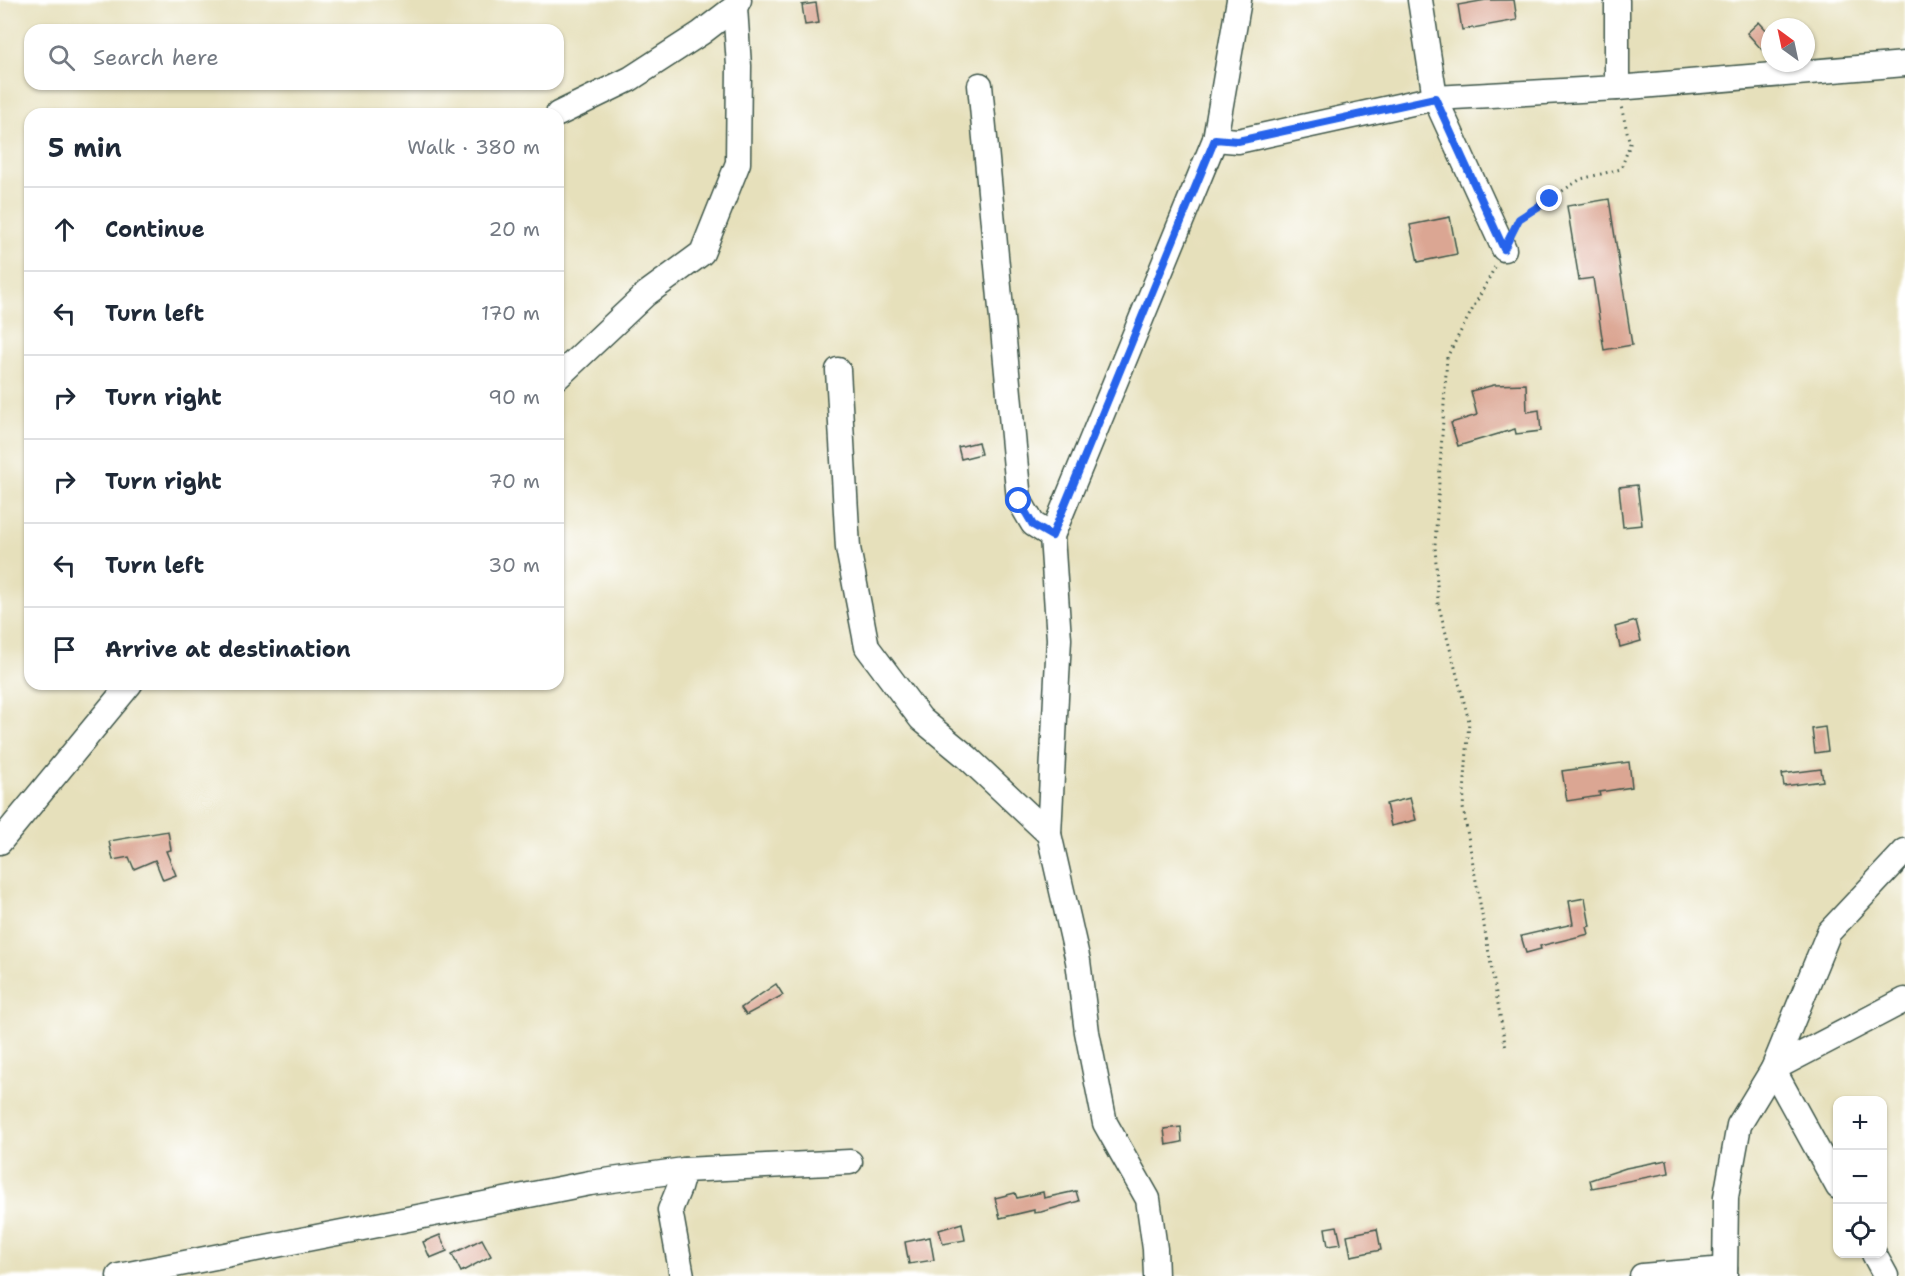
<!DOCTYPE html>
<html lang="en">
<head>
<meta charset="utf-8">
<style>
  body { margin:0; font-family:"Shantell Sans",sans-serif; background:#f6f6f7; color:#1f2937 }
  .controls { position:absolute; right:18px; bottom:18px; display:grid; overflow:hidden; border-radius:12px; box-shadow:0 2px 4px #0004 }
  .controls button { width:54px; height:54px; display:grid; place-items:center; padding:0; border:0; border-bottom:2px solid #e0e1e3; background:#fff; color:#1f2937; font:30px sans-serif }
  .compass { position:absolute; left:1761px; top:18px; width:54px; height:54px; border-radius:50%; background:#fff; box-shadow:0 2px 4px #0004; rotate:327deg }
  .stop { position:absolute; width:18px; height:18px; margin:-14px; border:4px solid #2563eb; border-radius:50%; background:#fff }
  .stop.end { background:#2563eb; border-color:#fff; box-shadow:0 2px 6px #0008 }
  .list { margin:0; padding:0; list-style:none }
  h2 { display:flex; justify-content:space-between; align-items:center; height:78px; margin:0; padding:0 24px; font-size:26px }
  h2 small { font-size:20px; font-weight:400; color:#747a83 }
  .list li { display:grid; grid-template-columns:39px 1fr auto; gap:18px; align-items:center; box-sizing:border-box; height:84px; padding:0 24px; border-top:2px solid #e0e1e3 }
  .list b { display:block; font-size:22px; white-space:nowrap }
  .list em { font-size:20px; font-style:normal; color:#747a83 }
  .icon { flex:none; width:33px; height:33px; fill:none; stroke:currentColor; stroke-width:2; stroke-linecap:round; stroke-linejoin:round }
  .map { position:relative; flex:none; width:1905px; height:1276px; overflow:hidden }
  .search { position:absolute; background:#fff; box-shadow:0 2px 4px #0004; left:24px; top:24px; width:540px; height:66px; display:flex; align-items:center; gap:15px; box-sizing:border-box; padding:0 21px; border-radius:18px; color:#747a83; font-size:22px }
  .panel { position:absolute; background:#fff; box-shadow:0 2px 4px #0004; left:24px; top:108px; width:540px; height:582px; border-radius:18px }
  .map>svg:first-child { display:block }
</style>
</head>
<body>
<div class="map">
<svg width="1905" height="1276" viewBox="0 0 1905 1276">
  <rect width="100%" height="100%" fill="#fff"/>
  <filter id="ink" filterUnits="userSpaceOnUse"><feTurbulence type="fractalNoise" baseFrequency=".0167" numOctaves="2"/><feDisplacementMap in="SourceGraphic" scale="12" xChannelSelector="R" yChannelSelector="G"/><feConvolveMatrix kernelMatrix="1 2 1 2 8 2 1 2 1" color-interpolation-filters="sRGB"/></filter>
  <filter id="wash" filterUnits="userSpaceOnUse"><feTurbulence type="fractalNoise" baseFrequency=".008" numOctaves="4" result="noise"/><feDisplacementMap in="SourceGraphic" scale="24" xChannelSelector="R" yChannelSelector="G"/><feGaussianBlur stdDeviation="1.35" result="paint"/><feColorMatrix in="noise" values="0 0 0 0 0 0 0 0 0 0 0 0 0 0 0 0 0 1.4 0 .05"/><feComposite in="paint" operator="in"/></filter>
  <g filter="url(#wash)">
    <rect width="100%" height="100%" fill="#e6e0bb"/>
    <g id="blocks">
      <g fill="#dba693">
        <polygon points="1486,0 1514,0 1517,20 1462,30 1458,5"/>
        <polygon points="816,3 819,23 805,25 802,5"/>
        <polygon points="1759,22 1770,34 1770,42 1762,50 1747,33"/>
        <polygon points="1609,199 1632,345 1604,350 1593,278 1579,280 1567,206"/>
        <polygon points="1450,217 1457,254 1418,262 1410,225"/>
        <polygon points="1526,384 1527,412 1539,410 1541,431 1516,434 1515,429 1458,446 1451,423 1477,415 1471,391 1494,385"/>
        <polygon points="978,442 981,454 961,459 958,447"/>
        <polygon points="1637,485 1642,525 1623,527 1619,487"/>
        <polygon points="1636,621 1641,641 1620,647 1615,627"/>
        <polygon points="1825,727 1828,751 1815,753 1812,729"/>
        <polygon points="1629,762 1632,787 1599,792 1600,796 1567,801 1562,771"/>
        <polygon points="1821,769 1823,781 1784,786 1782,774"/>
        <polygon points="1410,798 1416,820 1391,826 1386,804"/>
        <polygon points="168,831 171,850 166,851 176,875 163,880 155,860 134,869 129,857 113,860 109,841"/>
        <polygon points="1585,898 1590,926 1587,927 1589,934 1540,946 1541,949 1526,953 1521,936 1573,924 1569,901"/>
        <polygon points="776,984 783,995 746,1015 741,1008"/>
        <polygon points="1181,1127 1182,1142 1166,1145 1164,1129"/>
        <polygon points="1667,1160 1669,1173 1592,1188 1590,1180 1626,1168"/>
        <polygon points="1076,1191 1079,1201 1041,1212 1034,1213 1034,1210 1000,1218 995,1198 1015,1193 1017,1198 1043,1192 1044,1198"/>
        <polygon points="962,1223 965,1240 943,1244 939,1230"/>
        <polygon points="1337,1226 1341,1244 1328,1246 1325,1228"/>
        <polygon points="1377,1229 1381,1250 1351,1256 1347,1235"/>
        <polygon points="440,1235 447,1251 430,1258 423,1242"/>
        <polygon points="930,1237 934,1260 909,1264 905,1242"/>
        <polygon points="482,1239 491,1256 461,1272 452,1254"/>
      </g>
    </g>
  </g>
  <g filter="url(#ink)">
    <use href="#blocks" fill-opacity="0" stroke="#3d5548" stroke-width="1.5"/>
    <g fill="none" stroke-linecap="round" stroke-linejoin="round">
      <g stroke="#3d5548" stroke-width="27">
        <g id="minor">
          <polyline points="1420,0 1435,98 1504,249"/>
          <polyline points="1617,0 1617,88"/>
          <polyline points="980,85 1019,500 1033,524 1052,536"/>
          <polyline points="558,114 630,79 701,33 735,7 739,0"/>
          <polyline points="1215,139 1238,141 1435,98 1617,88 1905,64"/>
          <polyline points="838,370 848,548 867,647 921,719 967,757 1049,834 1078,961 1087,1032 1105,1123 1148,1199 1155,1249 1156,1276"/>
          <polyline points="558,377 646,294 702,253 738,163 739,66 735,7"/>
          <polyline points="1049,834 1059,639 1052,536 1215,139 1239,0"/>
          <polyline points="0,842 130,684"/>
          <polyline points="1838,1187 1773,1069 1905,1000"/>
          <polyline points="1874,1254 1886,1276"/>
          <polyline points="119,1276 590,1183 684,1170"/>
          <polyline points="682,1276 670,1210 679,1188 684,1170 850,1162"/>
          <polyline points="1642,1276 1725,1269"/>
          <polyline points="1725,1276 1726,1197 1739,1125 1773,1069 1829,932 1905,851"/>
        </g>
      </g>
      <g stroke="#3d5548" stroke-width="3" stroke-dasharray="1.5 4.5" stroke-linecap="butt">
        <polyline points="1516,227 1519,219 1581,179 1621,169 1630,144 1621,106"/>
        <polyline points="1495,267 1447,357 1435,545 1438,603 1469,721 1463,808 1506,1049"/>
      </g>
      <use href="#minor" stroke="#fff" stroke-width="24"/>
    </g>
  </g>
  <g fill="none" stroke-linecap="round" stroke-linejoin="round" filter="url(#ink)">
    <polyline stroke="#2563eb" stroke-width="8" points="1019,501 1033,525 1052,536 1215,139 1238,141 1435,98 1504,249 1519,219 1550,199"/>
  </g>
</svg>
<div class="controls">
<button>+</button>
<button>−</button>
<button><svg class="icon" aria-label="locate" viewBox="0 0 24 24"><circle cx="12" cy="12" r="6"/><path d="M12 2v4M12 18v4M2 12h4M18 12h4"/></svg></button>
</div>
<svg class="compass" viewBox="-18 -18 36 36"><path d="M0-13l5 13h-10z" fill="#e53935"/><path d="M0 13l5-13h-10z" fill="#747a83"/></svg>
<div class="stop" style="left:1019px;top:501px"></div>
<div class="stop end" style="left:1550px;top:199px"></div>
<div class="search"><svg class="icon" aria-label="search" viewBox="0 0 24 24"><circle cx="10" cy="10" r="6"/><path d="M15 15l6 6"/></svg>Search here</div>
<section class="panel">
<h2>5 min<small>Walk · 380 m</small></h2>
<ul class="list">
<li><svg class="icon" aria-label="ahead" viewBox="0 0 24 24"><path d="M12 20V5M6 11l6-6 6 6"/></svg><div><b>Continue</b></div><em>20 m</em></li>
<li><svg class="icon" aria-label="left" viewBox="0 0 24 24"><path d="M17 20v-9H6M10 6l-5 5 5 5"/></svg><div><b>Turn left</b></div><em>170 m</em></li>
<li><svg class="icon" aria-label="right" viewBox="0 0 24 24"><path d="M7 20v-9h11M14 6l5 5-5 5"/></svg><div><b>Turn right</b></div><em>90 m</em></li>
<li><svg class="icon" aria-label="right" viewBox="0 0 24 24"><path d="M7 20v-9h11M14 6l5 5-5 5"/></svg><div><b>Turn right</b></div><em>70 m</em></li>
<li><svg class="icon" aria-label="left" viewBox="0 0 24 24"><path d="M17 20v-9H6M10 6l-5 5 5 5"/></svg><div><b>Turn left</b></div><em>30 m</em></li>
<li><svg class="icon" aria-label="arrive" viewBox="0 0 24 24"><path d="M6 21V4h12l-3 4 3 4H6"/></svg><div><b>Arrive at destination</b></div></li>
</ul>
</section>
</div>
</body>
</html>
